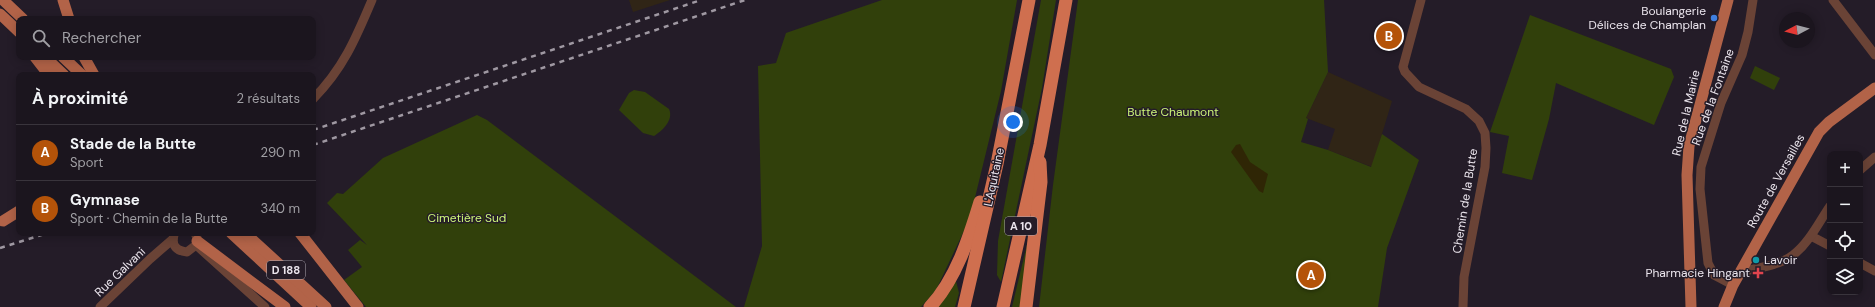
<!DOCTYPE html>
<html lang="fr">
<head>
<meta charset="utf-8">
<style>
  body { margin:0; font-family:"DM Sans",sans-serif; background:#241e27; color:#f1f3f6 }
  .controls { position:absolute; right:12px; bottom:12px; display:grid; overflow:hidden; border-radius:8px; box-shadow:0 2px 10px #0003 }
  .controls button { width:36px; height:36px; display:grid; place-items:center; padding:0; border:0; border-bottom:1px solid #39343c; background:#1b151e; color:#f1f3f6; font:20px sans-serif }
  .compass { position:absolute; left:1779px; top:12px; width:36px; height:36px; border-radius:50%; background:#1b151e; box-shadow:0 2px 10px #0003; rotate:263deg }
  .you { position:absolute; left:1013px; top:122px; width:14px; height:14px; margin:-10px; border:3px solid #fff; border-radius:50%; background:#1a73e8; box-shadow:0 0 0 6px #1a73e833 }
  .badge { display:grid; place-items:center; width:26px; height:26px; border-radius:50%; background:#b45309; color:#fff; font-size:13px; font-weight:700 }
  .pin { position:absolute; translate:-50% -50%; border:2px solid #fff; box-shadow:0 1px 4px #0006 }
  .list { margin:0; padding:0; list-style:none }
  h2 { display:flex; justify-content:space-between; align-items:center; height:52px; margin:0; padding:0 16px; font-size:17px }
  h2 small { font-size:13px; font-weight:400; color:#a09fa4 }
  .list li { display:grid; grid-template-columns:26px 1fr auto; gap:12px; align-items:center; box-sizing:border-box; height:56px; padding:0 16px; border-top:1px solid #39343c }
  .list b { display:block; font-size:15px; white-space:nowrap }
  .list p { margin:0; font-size:13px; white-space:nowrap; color:#a09fa4 }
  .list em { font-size:13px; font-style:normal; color:#a09fa4 }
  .icon { flex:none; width:22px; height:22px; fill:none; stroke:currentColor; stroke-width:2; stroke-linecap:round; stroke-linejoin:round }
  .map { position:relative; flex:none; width:1875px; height:307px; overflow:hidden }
  .search { position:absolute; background:#1b151e; box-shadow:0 2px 10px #0003; left:16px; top:16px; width:300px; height:44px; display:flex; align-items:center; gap:10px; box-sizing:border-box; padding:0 14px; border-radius:8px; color:#a09fa4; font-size:15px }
  .panel { position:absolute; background:#1b151e; box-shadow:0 2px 10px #0003; left:16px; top:72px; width:300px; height:164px; border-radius:8px }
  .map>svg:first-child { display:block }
</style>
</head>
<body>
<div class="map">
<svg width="1875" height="307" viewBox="0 0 1875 307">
  <rect width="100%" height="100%" fill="#241c28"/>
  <g fill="#302516">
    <polygon points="629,0 670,0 633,12"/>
    <polygon points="1328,72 1392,101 1372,167 1328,150 1335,129 1306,118"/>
  </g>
  <g fill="#31400b">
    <polygon points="882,0 1017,0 1001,91 970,218 936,290 921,307 744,307 762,246 758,66 776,63 786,33"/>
    <polygon points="1041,0 1056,0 1042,88 1001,282 997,275 998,241"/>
    <polygon points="1078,0 1324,0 1328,72 1306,118 1308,119 1301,142 1328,150 1371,167 1382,134 1419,160 1387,248 1378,307 1039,307 1053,185"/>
    <polygon points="1530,15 1671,69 1674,77 1654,125 1556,83 1549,119 1532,180 1502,173 1509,136 1490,132"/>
    <polygon points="1755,66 1780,78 1774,90 1750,78"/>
    <path d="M634 90 645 92 669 109C674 120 662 131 654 136L643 133 619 110 629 93Z"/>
    <polygon points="477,115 487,120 736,307 366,307 344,280 362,267 348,250 360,240 367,245 327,203 337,193 343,194 383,158"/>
    <polygon points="1030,232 1023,307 1012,307"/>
    <polygon points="956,281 959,293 955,307 937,307"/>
  </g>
  <polygon fill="#2f2605" points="1240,144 1250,162 1268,174 1263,193 1259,191 1231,152 1236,145"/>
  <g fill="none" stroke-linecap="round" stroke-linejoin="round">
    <g stroke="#6a4336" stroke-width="9">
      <polyline points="1421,0 1403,67 1405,72 1419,87 1466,109 1479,121 1485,133 1486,148 1485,167 1464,277 1463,307"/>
      <polyline points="1833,0 1875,55"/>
      <path d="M313 99C343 69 356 38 372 0"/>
      <polyline points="1860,170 1875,157"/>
      <path d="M174 235C171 246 177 251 187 252L196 245 197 238 195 233"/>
      <polyline points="1811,236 1830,246"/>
      <polyline points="196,245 265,307"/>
      <polyline points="1860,263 1875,271"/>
      <path d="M1740 272C1757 268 1779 266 1793 255 1809 243 1819 222 1830 206"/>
      <polyline points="1733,285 1714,275 1708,263 1700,189 1701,167 1721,103 1742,55 1748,32 1753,0"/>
      <polyline points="100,307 150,259 173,239"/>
    </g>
    <g stroke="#b26348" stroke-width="11">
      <polyline points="3,0 23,19"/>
      <polyline points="63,0 69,19"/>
      <polyline points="0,14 19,32"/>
      <polyline points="35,57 49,75"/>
      <polyline points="45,57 64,75"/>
      <polyline points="63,57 82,75"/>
      <polyline points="84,57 94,75"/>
      <polyline points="3,221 19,211"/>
      <polyline points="231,233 311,307"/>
      <polyline points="245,233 326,307"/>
      <polyline points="300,233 358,307"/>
      <polyline points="197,241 285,307"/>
      <polyline points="1691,307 1687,175 1689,146 1728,0"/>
      <polyline points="1724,307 1733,285 1819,132 1829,122 1875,88"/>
    </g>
    <g stroke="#cf6f4f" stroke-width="13">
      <path d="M930 307C956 279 969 238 980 202"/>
      <polyline points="964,307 997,164 1029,0"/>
      <polyline points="1003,307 1040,145 1066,0"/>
      <polyline points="1026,307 1041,182 1040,162"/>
    </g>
    <g stroke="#9f98a2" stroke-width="2.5" stroke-dasharray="5 5" stroke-linecap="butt">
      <polyline points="313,130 701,0"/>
      <polyline points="313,145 745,0"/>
      <polyline points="0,248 48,233"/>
    </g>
  </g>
  <circle fill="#3f7fe0" stroke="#241c28" stroke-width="1.5" cx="1714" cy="18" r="4"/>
  <circle fill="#0f9aa8" stroke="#241c28" stroke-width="1.5" cx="1756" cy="260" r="4"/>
  <path fill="#e0444e" stroke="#241c28" stroke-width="1.5" d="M1756 267h4v4h4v4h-4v4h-4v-4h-4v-4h4z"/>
  <g text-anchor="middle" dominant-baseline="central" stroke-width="3" stroke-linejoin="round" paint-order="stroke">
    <g fill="#241c28" stroke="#afa9b2" stroke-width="1">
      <rect x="1005" y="217" width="32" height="18" rx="3"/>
      <rect x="267" y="261" width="38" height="18" rx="3"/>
    </g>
    <g font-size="11" font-weight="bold" fill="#ebe5ed">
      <text x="1021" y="226">A 10</text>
      <text x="286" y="270">D 188</text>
    </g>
    <g font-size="12" fill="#ebe5ed" stroke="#241c28" text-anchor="end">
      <text x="1706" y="11">Boulangerie<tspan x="1706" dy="14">Délices de Champlan</tspan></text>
      <text x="1764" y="260" text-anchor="start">Lavoir</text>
      <text x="1750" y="273">Pharmacie Hingant</text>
    </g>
    <g font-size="12" fill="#ebe5ed" stroke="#241c28">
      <text transform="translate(1713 97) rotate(-70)">Rue de la Fontaine</text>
      <text transform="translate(1686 113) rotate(-77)">Rue de la Mairie</text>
      <text transform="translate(994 177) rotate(-78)">L'Aquitaine</text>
      <text transform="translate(1776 181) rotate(-61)">Route de Versailles</text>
      <text transform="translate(1465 201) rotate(-81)">Chemin de la Butte</text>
      <text transform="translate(120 272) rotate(-44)">Rue Galvani</text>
    </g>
    <g font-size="12" fill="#ccf578" stroke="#241c28">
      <text x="1173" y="112">Butte Chaumont</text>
      <text x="467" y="218">Cimetière Sud</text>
    </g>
  </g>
</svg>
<div class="controls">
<button>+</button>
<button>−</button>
<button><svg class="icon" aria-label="locate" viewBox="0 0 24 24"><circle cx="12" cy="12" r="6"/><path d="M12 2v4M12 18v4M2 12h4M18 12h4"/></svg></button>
<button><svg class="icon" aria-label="layers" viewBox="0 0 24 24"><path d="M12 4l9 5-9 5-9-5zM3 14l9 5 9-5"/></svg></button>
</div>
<svg class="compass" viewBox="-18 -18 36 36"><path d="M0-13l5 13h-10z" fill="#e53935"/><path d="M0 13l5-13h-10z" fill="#a09fa4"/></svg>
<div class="you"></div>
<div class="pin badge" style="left:1311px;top:275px">A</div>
<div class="pin badge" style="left:1389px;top:36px">B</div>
<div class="search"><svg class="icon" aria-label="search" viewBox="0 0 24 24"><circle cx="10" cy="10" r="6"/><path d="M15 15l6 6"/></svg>Rechercher</div>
<section class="panel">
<h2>À proximité<small>2 résultats</small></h2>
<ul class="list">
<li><span class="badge">A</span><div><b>Stade de la Butte</b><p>Sport</p></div><em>290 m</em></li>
<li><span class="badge">B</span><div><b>Gymnase</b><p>Sport · Chemin de la Butte</p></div><em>340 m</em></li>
</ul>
</section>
</div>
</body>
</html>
